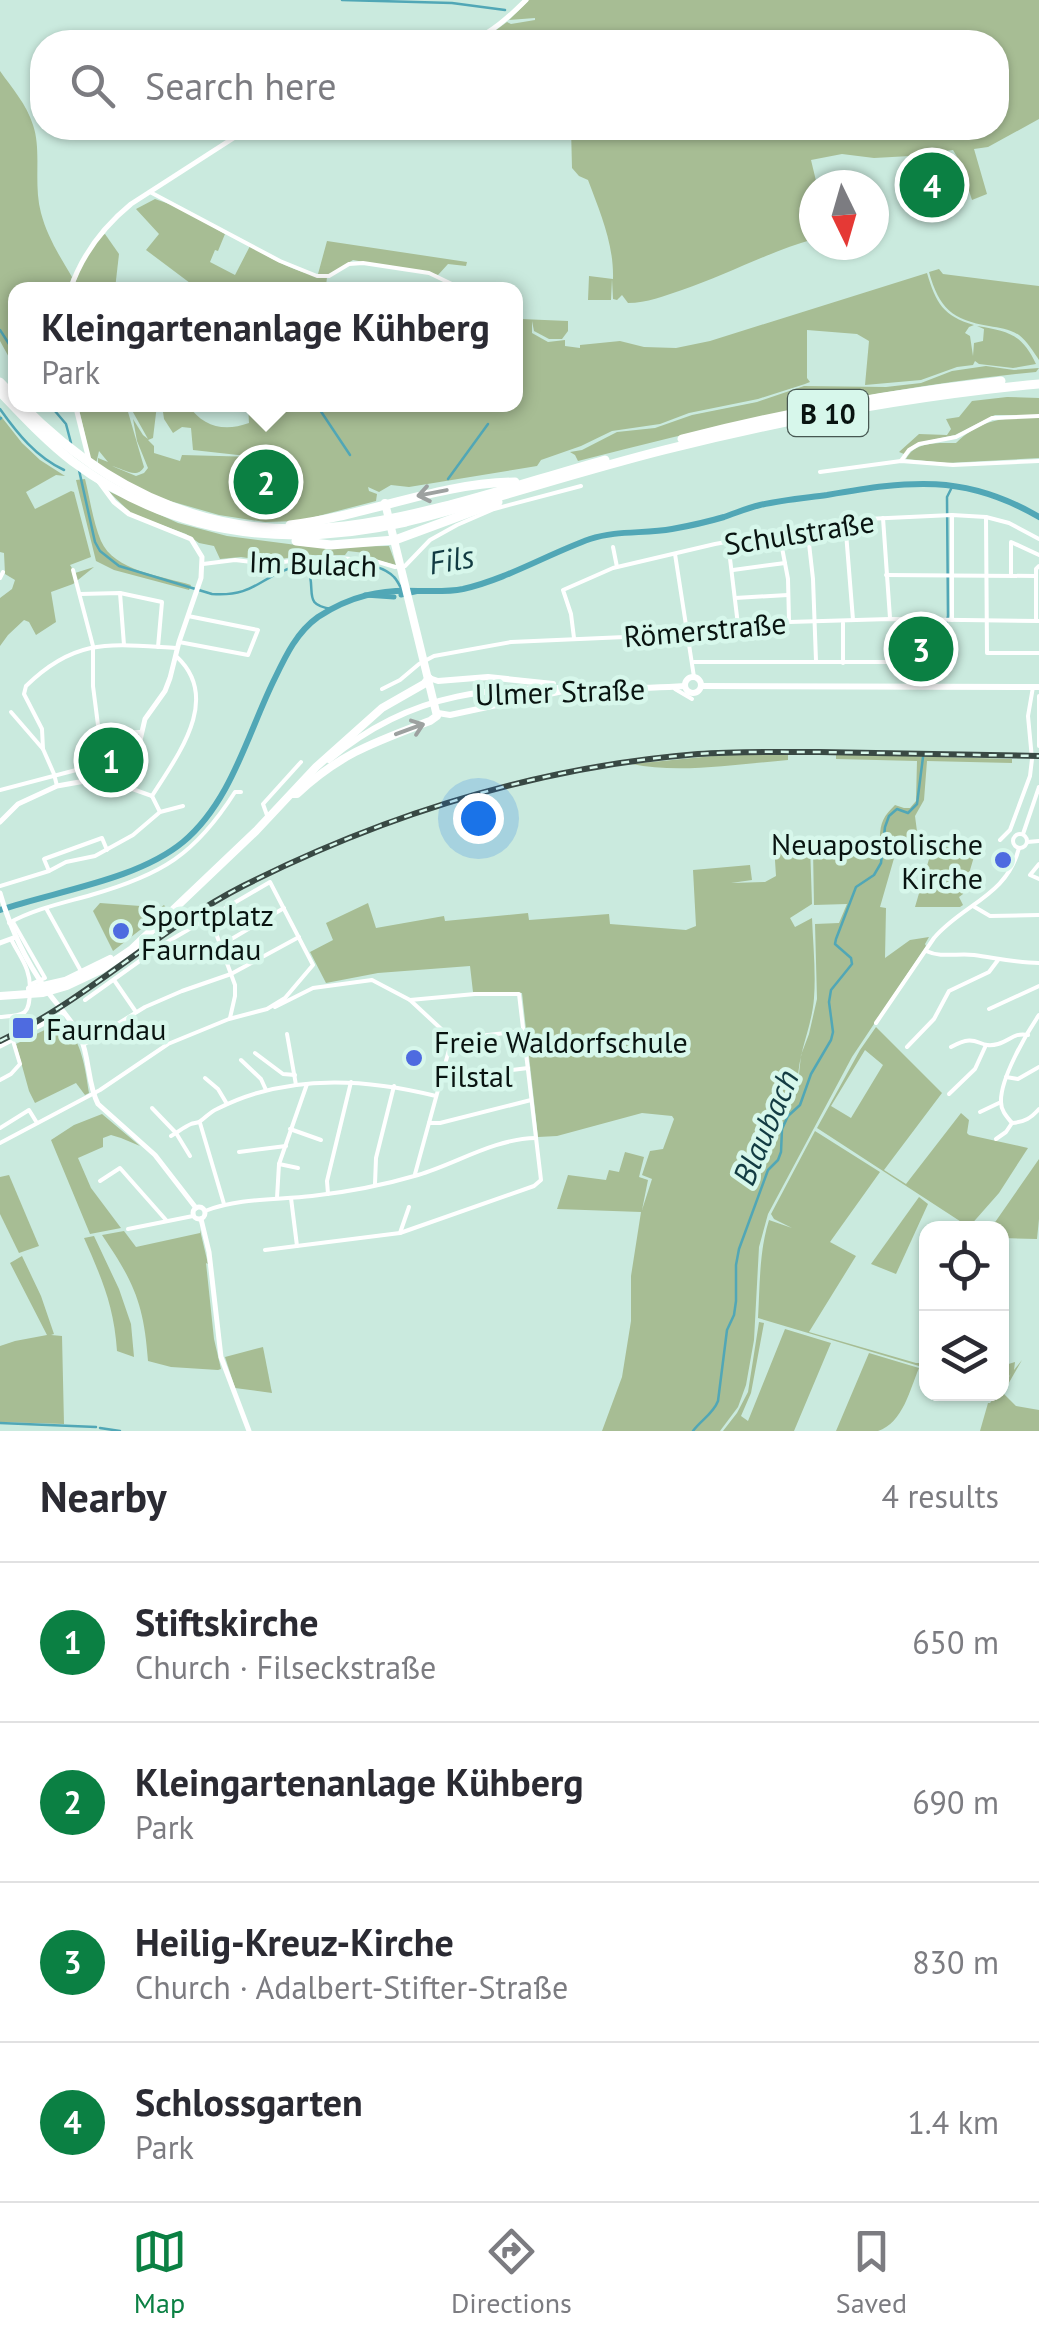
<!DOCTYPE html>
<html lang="en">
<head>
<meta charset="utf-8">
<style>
  body { margin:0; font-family:"PT Sans",sans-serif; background:#f2f2f3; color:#2b2b33 }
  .controls { position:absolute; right:30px; bottom:30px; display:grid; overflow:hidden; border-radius:20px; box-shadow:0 2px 8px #0004 }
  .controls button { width:90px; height:90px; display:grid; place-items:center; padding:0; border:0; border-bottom:2px solid #e1e1e2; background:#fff; color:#2b2b33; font:50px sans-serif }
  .compass { position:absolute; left:799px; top:170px; width:90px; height:90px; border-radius:50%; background:#fff; box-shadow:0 2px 8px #0004; rotate:175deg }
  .you { position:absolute; left:478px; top:818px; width:35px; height:35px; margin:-25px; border:8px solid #fff; border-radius:50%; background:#1a73e8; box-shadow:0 0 0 15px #1a73e833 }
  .badge { display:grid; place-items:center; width:65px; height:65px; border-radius:50%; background:#0b8043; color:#fff; font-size:32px; font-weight:700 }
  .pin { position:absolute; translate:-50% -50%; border:5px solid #fff; box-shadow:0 2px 10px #0006 }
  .popup { position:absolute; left:8px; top:282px; width:515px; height:130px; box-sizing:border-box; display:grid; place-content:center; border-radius:20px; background:#fff; filter:drop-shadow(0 2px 8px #0005); font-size:32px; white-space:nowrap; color:#7c7c81 }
  .popup b { font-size:38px; color:#2b2b33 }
  .popup::after { content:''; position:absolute; left:50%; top:100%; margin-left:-20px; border:20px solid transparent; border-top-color:#fff }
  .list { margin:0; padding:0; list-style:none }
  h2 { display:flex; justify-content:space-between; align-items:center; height:130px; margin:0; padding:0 40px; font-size:42px }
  h2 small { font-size:32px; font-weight:400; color:#7c7c81 }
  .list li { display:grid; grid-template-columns:65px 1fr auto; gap:30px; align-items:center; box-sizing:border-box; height:160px; padding:0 40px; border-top:2px solid #e1e1e2 }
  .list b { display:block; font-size:38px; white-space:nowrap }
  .list p { margin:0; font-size:32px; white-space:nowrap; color:#7c7c81 }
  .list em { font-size:32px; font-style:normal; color:#7c7c81 }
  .icon { flex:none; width:55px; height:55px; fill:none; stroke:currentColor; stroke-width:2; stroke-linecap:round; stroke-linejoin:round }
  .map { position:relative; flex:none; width:1039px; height:1431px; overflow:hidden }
  .search { position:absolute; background:#fff; box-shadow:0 2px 8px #0004; left:30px; right:30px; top:30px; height:110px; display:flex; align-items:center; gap:25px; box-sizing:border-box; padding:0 35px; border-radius:40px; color:#7c7c81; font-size:38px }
  .sheet { height:770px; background:#fff }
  nav { display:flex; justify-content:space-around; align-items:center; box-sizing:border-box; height:140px; border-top:2px solid #e1e1e2; background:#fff; font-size:28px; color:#7c7c81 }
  nav a { display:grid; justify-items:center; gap:5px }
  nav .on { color:#0b8043 }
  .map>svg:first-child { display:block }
</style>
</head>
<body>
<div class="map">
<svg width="1039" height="1431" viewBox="0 0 1039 1431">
  <rect width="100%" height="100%" fill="#caeade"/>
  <g fill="#a7bd94" fill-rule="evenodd">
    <path d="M529 0H1039V119L988 147 974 149 987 194 972 200 959 160 953 150 932 153 951 209 934 215 910 156 874 158 842 154 811 160 817 185H814V239C768 252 727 275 682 290 664 296 647 303 628 303L622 295 617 300 613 299 612 279 611 300H588L589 276 613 279C614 244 600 212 588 180L579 176 572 168 571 128H996V42H489L488 36 507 22 511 24 535 20V18L509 20Z"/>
    <path d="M0 71C12 88 27 105 33 125 42 151 33 183 41 213 47 236 60 257 72 277L68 289 16 290V370L0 341Z"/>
    <path d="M155 199 178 207 225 234 218 251 215 250 210 262 235 275 250 246C274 260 299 275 327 277L326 286 331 289H198L146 250 159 234 136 209Z"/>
    <polygon points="105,234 119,254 115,289 72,290 85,258 102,235"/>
    <polygon points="327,241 467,262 466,266 448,264 438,275 353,260 330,274 318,274"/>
    <path d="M939 269 943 274 1039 286V360C1033 351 1027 341 1019 335 1009 329 1000 328 989 326 952 320 939 308 929 272Z"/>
    <path d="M927 273C936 303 943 316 974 325L969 327 965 333 970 336 973 356 974 343 983 341 984 329 977 326C1008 331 1022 334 1036 364L1013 368 979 364 975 361 973 365 957 367 921 380 865 385 869 341 857 334 807 330V378L810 382 805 384 758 399 689 413 660 424 612 431 581 446 541 460 537 466 409 487 391 485 379 492 368 487 369 491 377 494 376 501 299 521 265 522 219 515 156 497 98 466V458L108 462 99 451 96 464 91 461 78 405H126L144 467C137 480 122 468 112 466L136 476 144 473 148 468 137 441 133 419 143 435 148 439 129 405H157L153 438 148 440 154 446V453L180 461 182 455 256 457 193 450 191 428 182 427 173 433 164 419 162 405H188C203 427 224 432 249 423L248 405 516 404V330H521V319L568 321V331L562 339H549L534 331 532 321V333L548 342 565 340V346L580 348V345L620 341 644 347 676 348 710 341Z"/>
    <path d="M986 366 1014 370 1039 368 1036 372C880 387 729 422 578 461L575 455 570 452 582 450 617 432 655 428 692 415 757 402 804 386 886 387 921 383 952 371Z"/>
    <polygon points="1007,397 1039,398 1039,415 995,415 955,435 918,443 909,448 904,454 899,452 919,434 947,435 951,429 946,419 959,417 972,401"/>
    <polygon points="0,415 22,443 40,460 65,476 56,475 26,492 35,509 71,491 74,492 91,557 70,565 75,573 94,567 73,584 51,592 56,622 36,635 29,622 24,620 8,635 0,646 0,598 12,589 15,580 5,574 4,553 0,552"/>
    <path d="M1039 417V458L947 463 906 459C915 441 938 443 956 443 982 418 1005 418 1039 417Z"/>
    <path d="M85 479C90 499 93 522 101 541 114 571 162 576 191 585L189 590 114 570 96 561 76 480Z"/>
    <polygon points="108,491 178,523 227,536 312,547 389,546 396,565 369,558 365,553 348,551 345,555 306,555 268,561 241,557 220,559 214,546 199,543 186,534 132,514"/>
    <path d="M788 753V760C740 764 678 774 632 764L733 754Z"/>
    <path d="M836 754 1012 759V763L927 761 924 800 915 816 918 839 880 838C880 822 884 816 895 805L904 808H910L916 801 917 761 836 759Z"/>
    <path d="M899 841 880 907 886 908 885 958 910 940 929 937 925 944 926 946 852 1057 768 1214 759 1247 754 1340 746 1385 738 1407 720 1431H602L622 1377 631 1321V1276L641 1212 557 1209 568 1175 606 1180 609 1170 619 1172 625 1152 644 1157 639 1177 648 1180 642 1210 652 1179 642 1175 650 1151 663 1149 674 1119 672 1116 642 1113 557 1136 538 1137 522 993 473 992 470 966 378 973 326 983 310 952 333 940 326 923 368 903 376 928 444 916 445 921 528 913 529 920 609 914 610 924 686 930 696 926 693 870 750 865 752 880 731 883 765 882 776 876 774 845 808 843 810 845 812 904 790 918 795 927 812 918C813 944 816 972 814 998 812 1028 797 1054 798 1084L801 1055 809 1034 817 999 815 924 839 923 847 904 814 905 813 849 818 842Z"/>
    <polygon points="934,842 978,843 963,894 959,897 963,905 960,907 915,907"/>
    <polygon points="100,903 154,907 157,910 164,905 167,909 113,951 93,911"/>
    <path d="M63 1021C82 1042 85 1067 89 1093L85 1095 76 1083 35 1103 29 1091 16 1044Z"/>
    <path d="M876 1027 942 1093 884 1170 906 1184 961 1113 969 1120 967 1133 969 1135 1028 1148 999 1193 969 1227 817 1128 860 1050ZM865 1050 883 1065 851 1118 831 1106Z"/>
    <polygon points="102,1114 140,1146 121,1138 111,1135 103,1138 103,1147 78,1158 91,1188 121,1228 90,1234 51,1140 74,1125"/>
    <path d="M815 1131 880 1172 830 1242 856 1256 809 1332 916 1363H919L926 1348 919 1366 758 1318C760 1285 759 1252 769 1220L792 1228 774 1219 771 1214Z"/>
    <polygon points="1039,1159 1039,1219 1037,1239 1002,1238 1002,1228 991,1228"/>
    <polygon points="9,1175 39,1246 19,1253 0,1214 0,1177"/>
    <polygon points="919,1197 928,1204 896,1274 871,1264"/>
    <path d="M200 1230 208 1264 206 1263 214 1339 221 1369 218 1370 171 1367 148 1361C144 1304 134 1282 102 1235L124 1231 136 1247 200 1233Z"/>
    <path d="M94 1236 119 1289 131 1324 134 1357 117 1351C114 1306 102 1279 84 1238Z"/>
    <polygon points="22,1256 41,1296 54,1334 51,1335 62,1336 64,1424 0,1422 0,1346 15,1341 47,1335 10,1263"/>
    <polygon points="759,1322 764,1323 751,1393 741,1416 748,1421 785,1329 831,1343 794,1431 723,1431 737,1413 748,1392"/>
    <polygon points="263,1347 272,1393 235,1388 225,1357"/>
    <path d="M869 1353 919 1368C910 1389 903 1423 878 1431 867 1431 848 1431 836 1431Z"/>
    <polygon points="1022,1360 1003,1393 1016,1406 1039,1410 1039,1431 980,1431 988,1403 990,1403 997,1394 1002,1394 1002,1387 1011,1374 1002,1384 1002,1366 1015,1362 1014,1370"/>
  </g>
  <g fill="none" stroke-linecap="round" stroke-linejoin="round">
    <g stroke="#51a7b6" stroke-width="2.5">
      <polyline points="342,0 452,3 505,10"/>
      <polyline points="0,330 16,355"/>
      <polyline points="49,404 66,424 71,443"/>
      <polyline points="316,404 350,455"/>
      <path d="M0 409C17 433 36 457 64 470"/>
      <polyline points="0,419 1,418"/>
      <path d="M79 470 95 542 100 551 119 566 212 594C255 597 259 577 294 567 317 561 375 557 394 577 397 580 400 586 402 590"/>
      <polyline points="448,479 488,424"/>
      <path d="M297 568 310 576C314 595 305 605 332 609"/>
      <polyline points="932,681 948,616 947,497 953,485"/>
      <polyline points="0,1423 96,1427"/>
      <polyline points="100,1428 120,1431"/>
      <path d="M693 1431C701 1420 713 1414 718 1401L727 1330 734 1315 736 1301V1265L739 1249 768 1170 778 1160 781 1152 782 1129 788 1116 800 1105 811 1074 831 1040 833 1032 829 1002 831 990 852 964 851 958 835 944 836 939 856 887 874 875 881 863 885 827 889 816 897 809 908 813 917 804 923 757"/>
    </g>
    <g stroke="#51a7b6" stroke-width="5">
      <polyline points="365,595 394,597"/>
      <polyline points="401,595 419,591"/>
    </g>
    <path stroke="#51a7b6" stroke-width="6" d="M0 910C56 891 137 880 183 842 232 801 248 732 275 678 286 655 297 632 318 617 350 596 381 589 418 591 433 591 448 592 463 589 507 579 548 554 590 539 617 530 645 534 672 529 689 526 707 522 724 517 736 513 747 508 760 505 782 500 805 498 827 495 909 481 964 473 1039 517"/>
    <g stroke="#fff" stroke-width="4">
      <polyline points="150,192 280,261 317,276 329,276 349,264 363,263 429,273 456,286"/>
      <polyline points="901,461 909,450 919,444 956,437 992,418 1039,416"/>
      <polyline points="820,472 901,461 953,465 1039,461"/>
      <polyline points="952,515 952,620"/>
      <polyline points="986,517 987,653 1039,653"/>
      <polyline points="883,518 890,618"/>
      <polyline points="845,520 853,620"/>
      <polyline points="807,526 813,579 816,661"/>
      <polyline points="779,532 788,579 789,621"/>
      <polyline points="728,542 738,625"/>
      <polyline points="613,547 617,567"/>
      <polyline points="675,554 694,677"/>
      <polyline points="203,564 235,560 268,564 305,559 339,558 375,561 395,567 405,566 430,540 457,525 494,509 581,486"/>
      <polyline points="73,570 93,646 93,686 99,733 93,745"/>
      <polyline points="733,570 785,563"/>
      <polyline points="886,575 1036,576"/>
      <polyline points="1011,576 1011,542 1039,555"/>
      <polyline points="0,578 3,572"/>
      <polyline points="120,593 124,645"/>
      <polyline points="80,594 120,593 162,602 158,647"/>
      <polyline points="735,598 788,595"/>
      <polyline points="1036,620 1036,569 1039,566"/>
      <polyline points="843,623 843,663"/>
      <polyline points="574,638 571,614 563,590 613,568 715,544 845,520 952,515 986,517 1009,523 1039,539"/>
      <polyline points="179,642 248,655 258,630 188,616"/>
      <polyline points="694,662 931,662"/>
      <polyline points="925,686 933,650 934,621"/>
      <polyline points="382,689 400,680 419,664 434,656 511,642 648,636 738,625 789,622 890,619 1039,621"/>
      <polyline points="675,689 692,699"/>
      <polyline points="1039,696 1039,746"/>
      <polyline points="11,712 43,749"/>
      <polyline points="99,733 141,732"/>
      <polyline points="118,781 124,786 152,796"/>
      <path d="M57 786 54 774 43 749 42 729 24 694 26 686C76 637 111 644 176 648"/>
      <polyline points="0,790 80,769"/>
      <path d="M152 796C177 756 222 699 177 657"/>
      <polyline points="152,796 160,812"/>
      <polyline points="268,818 263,804 301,762"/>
      <circle cx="1020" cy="841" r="7"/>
      <polyline points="1023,834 1039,787"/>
      <polyline points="1000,840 1010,830 1030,776 1032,759 1028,716 1033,687"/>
      <polyline points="1027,842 1039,841"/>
      <polyline points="1039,864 1030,875 1039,879"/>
      <polyline points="49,871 44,859 102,838 107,850"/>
      <polyline points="0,886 49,871 66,862 95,856 133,835 160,812 183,806"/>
      <polyline points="973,906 990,916 1039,915"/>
      <polyline points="46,908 82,973"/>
      <polyline points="210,917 235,985 235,996 230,1018"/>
      <polyline points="13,922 45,978 31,984"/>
      <path d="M9 923C34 909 63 903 91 895 161 875 195 855 235 792H241"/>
      <polyline points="223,944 284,908"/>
      <path d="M926 951C941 958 958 953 974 955 996 958 1017 963 1039 963"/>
      <polyline points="114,980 136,1012"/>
      <polyline points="275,1007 313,988 372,980 410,1000 452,1039 524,1031"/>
      <polyline points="989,1009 1039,986"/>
      <path d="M1039 1015C1026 1034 1000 1079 1001 1102 1001 1111 1007 1117 1012 1123 1025 1122 1031 1118 1039 1109"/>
      <path d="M0 1017C25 1015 29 1016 30 991 31 969 21 959 11 939"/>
      <path d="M876 1023 934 938C963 904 1007 896 1019 848"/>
      <polyline points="287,1034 296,1085"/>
      <polyline points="83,1045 145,1007 182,991 231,974 299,937"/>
      <polyline points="907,1047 934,1019 949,991 989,972 998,960"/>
      <path d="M951 1047C979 1031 977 1050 998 1044 1010 1041 1014 1032 1028 1035"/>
      <polyline points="255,1053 283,1074 295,1075"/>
      <polyline points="241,1060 261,1079 266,1090"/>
      <polyline points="1006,1077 1018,1079 1039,1067"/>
      <polyline points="205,1078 218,1089 227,1104"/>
      <polyline points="441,1079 528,1068"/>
      <polyline points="0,1080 11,1074 20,1064 13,1041"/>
      <polyline points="949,1094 975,1069 986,1045"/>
      <polyline points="152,1108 176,1133 190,1156"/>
      <polyline points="980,1112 1001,1102"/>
      <polyline points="200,1123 224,1204"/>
      <polyline points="429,1123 440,1123 531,1100"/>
      <polyline points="0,1128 29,1110 37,1123"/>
      <polyline points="290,1129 321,1140"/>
      <path d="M171 1136C178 1132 184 1127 191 1124 193 1123 196 1123 199 1122 204 1119 210 1112 217 1109 285 1074 364 1078 436 1096"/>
      <polyline points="996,1139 1006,1132 1012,1123"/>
      <polyline points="0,1143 100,1090 168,1044 229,1019 267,1009 285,998 313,965 270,882 162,945 85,1000"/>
      <polyline points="239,1152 286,1146"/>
      <polyline points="279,1164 298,1168"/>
      <polyline points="415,1174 452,1039"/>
      <polyline points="100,1181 120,1168 166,1220"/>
      <polyline points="375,1184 376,1158 394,1086"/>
      <polyline points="328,1194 327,1181 351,1082"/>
      <polyline points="277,1198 279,1164 307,1084"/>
      <polyline points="291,1198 297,1246"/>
      <path d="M205 1211C239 1198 276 1200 312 1196 348 1192 384 1185 418 1175 458 1163 493 1139 536 1138"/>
      <polyline points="128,1229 193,1216"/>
      <polyline points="400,1233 409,1207"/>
      <polyline points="265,1250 400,1233 534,1186 541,1180 519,994 475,994 410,1000"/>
    </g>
    <g stroke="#fff" stroke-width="5">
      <path d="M470 42C492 32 508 18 526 0"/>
      <path d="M70 290C82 254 103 227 131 204L249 128"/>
      <polyline points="75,404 89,460"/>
      <polyline points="0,822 18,804 57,786 85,781 114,782 127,774 137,753 145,719 165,691 170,678 179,642 201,578 202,557 191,539 129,514 114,502 97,479"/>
      <path d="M0 893C10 928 26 961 47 991 58 1006 72 1020 80 1036 90 1058 87 1083 98 1104L155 1155 196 1208"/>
      <polyline points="0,943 16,937"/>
      <polyline points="0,1046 64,1013"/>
      <circle cx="199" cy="1213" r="6"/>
      <polyline points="201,1219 209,1252 221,1357 249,1431"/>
    </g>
    <g stroke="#fff" stroke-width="6">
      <circle cx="693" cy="685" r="8"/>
      <polyline points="429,678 438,681 488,677 553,684"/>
      <polyline points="702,686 1039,687"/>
      <polyline points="438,713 450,715 563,691"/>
      <path d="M329 760C445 663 549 696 685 686"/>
    </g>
    <g stroke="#fff" stroke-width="8">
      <path d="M292 794H297C341 753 375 742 430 721L437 716 385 503"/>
      <polyline points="30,989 65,981 110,959"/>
      <polyline points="0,996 43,993 67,986 101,970 132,949 256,831 316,767 382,708 424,684 429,678"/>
    </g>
    <g stroke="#fff" stroke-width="9">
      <polyline points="0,382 16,399"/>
      <path d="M0 392C23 416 46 441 72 461 172 536 286 549 406 522 493 500 577 472 664 450 787 419 912 396 1039 384"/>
      <path d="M21 404C110 495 217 542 345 526 433 515 519 484 605 460"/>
      <path d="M682 439C787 412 894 393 1001 381"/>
      <path d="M290 525C366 516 438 483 515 482"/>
      <polyline points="296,541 331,545 395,540 498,502"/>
    </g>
    <g stroke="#394944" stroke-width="6">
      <path id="rail" d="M0 1041C88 999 157 930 243 886 386 814 537 767 698 754 738 751 779 752 819 752 893 753 966 755 1039 756"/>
    </g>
    <use href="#rail" stroke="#d7f7eb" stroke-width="2.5" stroke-dasharray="8" stroke-linecap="butt"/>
  </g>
  <defs><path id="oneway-shaft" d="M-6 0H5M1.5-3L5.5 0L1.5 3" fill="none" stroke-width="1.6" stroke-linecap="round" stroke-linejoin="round" transform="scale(2.5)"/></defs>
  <g stroke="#9da1a0">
    <use href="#oneway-shaft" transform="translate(432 493) rotate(169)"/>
    <use href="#oneway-shaft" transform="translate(410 729) rotate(-20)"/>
  </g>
  <g fill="#4e6be0" stroke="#d7f7eb" stroke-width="4">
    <circle cx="1003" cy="860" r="10"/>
    <circle cx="121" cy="931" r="10"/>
    <rect x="11" y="1016" width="24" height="24" rx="5"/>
    <circle cx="414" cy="1058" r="10"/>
  </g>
  <g text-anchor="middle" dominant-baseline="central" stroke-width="9" stroke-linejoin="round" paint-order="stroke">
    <rect fill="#d7f7eb" stroke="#475852" stroke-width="2.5" x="788" y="390" width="80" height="46" rx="8"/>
    <g font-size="28" font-weight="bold" fill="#091411">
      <text x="828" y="413">B 10</text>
    </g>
    <g font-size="30" fill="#091411" stroke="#d7f7eb">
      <text transform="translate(799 532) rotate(-9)">Schulstraße</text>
      <text transform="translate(313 563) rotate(2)">Im Bulach</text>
      <text transform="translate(705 629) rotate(-5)">Römerstraße</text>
      <text transform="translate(560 691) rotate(-2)">Ulmer Straße</text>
    </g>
    <g font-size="30" fill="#091411" stroke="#d7f7eb" text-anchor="start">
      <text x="983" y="843" text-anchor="end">Neuapostolische<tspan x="983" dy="34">Kirche</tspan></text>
      <text x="141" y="914">Sportplatz<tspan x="141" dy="34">Faurndau</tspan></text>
      <text x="46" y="1028">Faurndau</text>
      <text x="434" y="1041">Freie Waldorfschule<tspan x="434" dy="34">Filstal</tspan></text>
    </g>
    <g font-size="32" font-style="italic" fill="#123b42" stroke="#d7f7eb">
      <text transform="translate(451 559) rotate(-10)">Fils</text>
      <text transform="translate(765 1127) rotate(-67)">Blaubach</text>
    </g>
  </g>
</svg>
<div class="controls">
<button><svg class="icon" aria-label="locate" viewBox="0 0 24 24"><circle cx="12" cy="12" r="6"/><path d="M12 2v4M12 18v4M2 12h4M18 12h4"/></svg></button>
<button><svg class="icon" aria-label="layers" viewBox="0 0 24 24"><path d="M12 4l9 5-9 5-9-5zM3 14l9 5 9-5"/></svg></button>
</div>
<svg class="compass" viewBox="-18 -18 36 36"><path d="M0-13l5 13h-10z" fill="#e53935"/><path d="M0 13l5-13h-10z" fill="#7c7c81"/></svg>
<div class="you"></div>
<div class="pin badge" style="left:111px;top:760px">1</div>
<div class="pin badge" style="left:266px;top:482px">2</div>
<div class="popup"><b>Kleingartenanlage Kühberg</b>Park</div>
<div class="pin badge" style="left:921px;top:649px">3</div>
<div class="pin badge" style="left:932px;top:185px">4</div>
<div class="search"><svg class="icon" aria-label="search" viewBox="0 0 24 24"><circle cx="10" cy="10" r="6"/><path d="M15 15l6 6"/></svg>Search here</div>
</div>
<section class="sheet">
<h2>Nearby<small>4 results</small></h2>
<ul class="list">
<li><span class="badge">1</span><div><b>Stiftskirche</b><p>Church · Filseckstraße</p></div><em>650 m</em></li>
<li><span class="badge">2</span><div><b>Kleingartenanlage Kühberg</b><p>Park</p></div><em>690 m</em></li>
<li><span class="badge">3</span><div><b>Heilig-Kreuz-Kirche</b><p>Church · Adalbert-Stifter-Straße</p></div><em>830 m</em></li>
<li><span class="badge">4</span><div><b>Schlossgarten</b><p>Park</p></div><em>1.4 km</em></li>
</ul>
</section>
<nav>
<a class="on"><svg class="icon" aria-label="map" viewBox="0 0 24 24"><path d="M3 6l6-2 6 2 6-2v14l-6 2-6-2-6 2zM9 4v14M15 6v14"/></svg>Map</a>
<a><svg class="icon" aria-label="directions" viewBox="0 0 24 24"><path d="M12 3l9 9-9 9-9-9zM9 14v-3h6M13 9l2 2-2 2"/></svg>Directions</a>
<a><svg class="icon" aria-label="saved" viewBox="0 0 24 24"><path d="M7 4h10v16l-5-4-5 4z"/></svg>Saved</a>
</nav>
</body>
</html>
